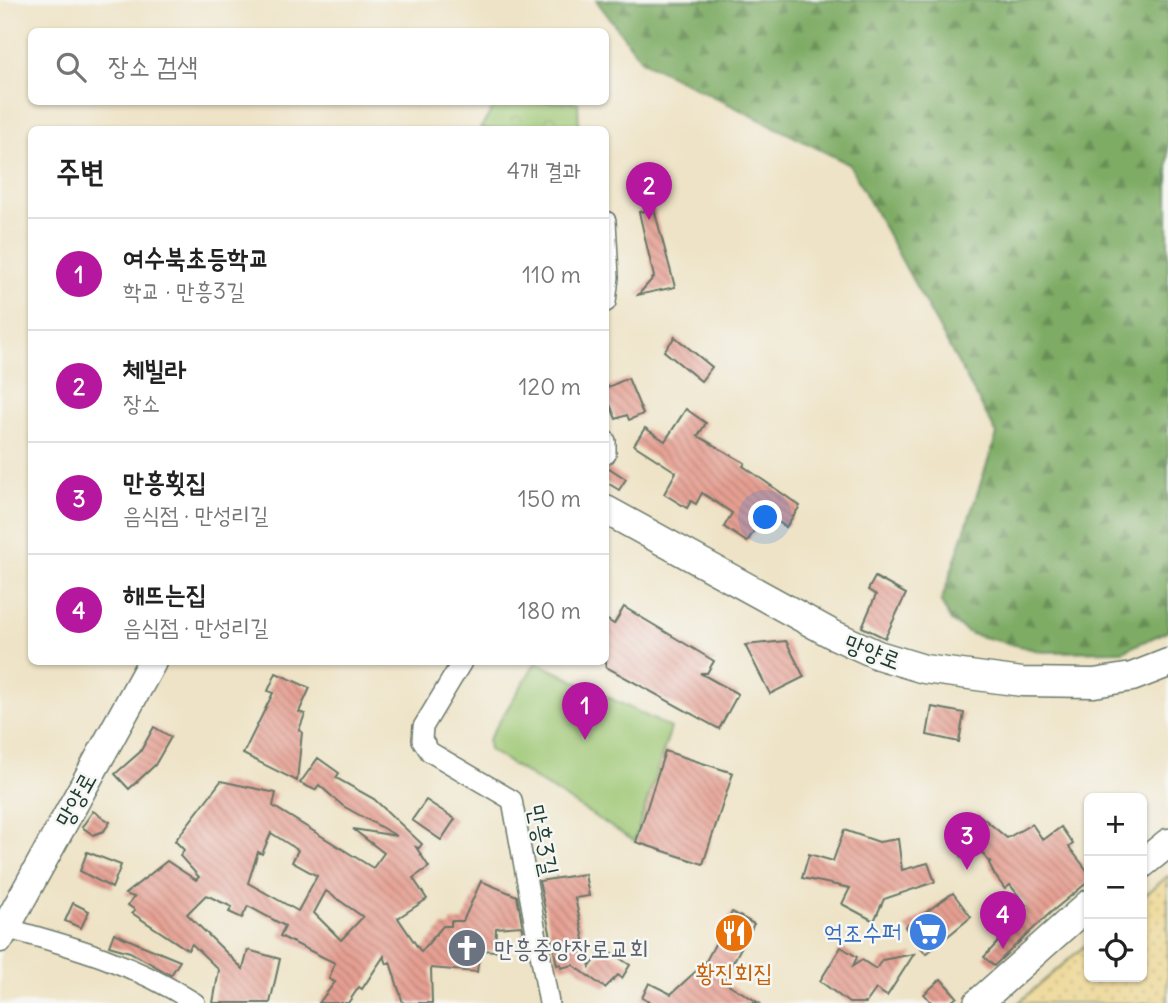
<!DOCTYPE html>
<html lang="ko">
<head>
<meta charset="utf-8">
<style>
  body { margin:0; font-family:Delius,"Poor Story",sans-serif; background:#f6f6f6; color:#222 }
  .controls { position:absolute; right:21px; bottom:21px; display:grid; overflow:hidden; border-radius:10px; box-shadow:0 2px 5px #0004 }
  .controls button { width:63px; height:63px; display:grid; place-items:center; padding:0; border:0; border-bottom:2px solid #e0e0e0; background:#fff; color:#222; font:35px sans-serif }
  .you { position:absolute; left:766px; top:518px; width:24px; height:24px; margin:-18px; border:5px solid #fff; border-radius:50%; background:#1a73e8; box-shadow:0 0 0 10px #1a73e833 }
  .badge { display:grid; place-items:center; width:46px; height:46px; border-radius:50%; background:#b5179e; color:#fff; font-size:23px; font-weight:700 }
  .pin { position:absolute; translate:-50% -58px; filter:drop-shadow(0 2px 4px #0008) }
  .pin::after { content:''; position:absolute; top:37px; width:24px; height:21px; background:inherit; clip-path:polygon(0 0,100% 0,50% 100%) }
  .list { margin:0; padding:0; list-style:none }
  h2 { display:flex; justify-content:space-between; align-items:center; height:91px; margin:0; padding:0 28px; font-size:30px }
  h2 small { font-size:23px; font-weight:400; color:#767676 }
  .list li { display:grid; grid-template-columns:46px 1fr auto; gap:21px; align-items:center; box-sizing:border-box; height:112px; padding:0 28px; border-top:2px solid #e0e0e0 }
  .list b { display:block; font-size:26px; white-space:nowrap }
  .list p { margin:0; font-size:23px; white-space:nowrap; color:#767676 }
  .list em { font-size:23px; font-style:normal; color:#767676 }
  .icon { flex:none; width:38px; height:38px; fill:none; stroke:currentColor; stroke-width:2; stroke-linecap:round; stroke-linejoin:round }
  .map { position:relative; flex:none; width:1168px; height:1003px; overflow:hidden }
  .search { position:absolute; background:#fff; box-shadow:0 2px 5px #0004; left:28px; top:28px; width:581px; height:77px; display:flex; align-items:center; gap:18px; box-sizing:border-box; padding:0 24px; border-radius:10px; color:#767676; font-size:26px }
  .panel { position:absolute; background:#fff; box-shadow:0 2px 5px #0004; left:28px; top:126px; width:581px; height:539px; border-radius:10px }
  .map>svg:first-child { display:block }
</style>
</head>
<body>
<div class="map">
<svg width="1168" height="1003" viewBox="0 0 1168 1003">
  <defs>
    <pattern id="forest-firs" width="22" height="20" patternUnits="userSpaceOnUse" patternTransform="scale(1.75)"><rect width="22" height="20" fill="#7eac65"/><path d="M5 1l3.5 6h-7zM16 11l3.5 6h-7z" fill="#678d54"/></pattern>
    <pattern id="sand-dots" width="8" height="8" patternUnits="userSpaceOnUse" patternTransform="scale(1.75)"><rect width="8" height="8" fill="#eeda9e"/><path d="M2 2h.1M6 6h.1" fill="none" stroke="#ccbc89" stroke-width="1.8" stroke-linecap="round"/></pattern>
    <pattern id="park-crowns" width="20" height="18" patternUnits="userSpaceOnUse" patternTransform="scale(1.75)"><rect width="20" height="18" fill="#9ec773"/><path d="M2 6a3 3 0 1 1 6 0M12 15a3 3 0 1 1 6 0" fill="none" stroke="#80a35f"/></pattern>
    <pattern id="building-back-hatch" width="6" height="6" patternUnits="userSpaceOnUse" patternTransform="scale(1.75)"><rect width="6" height="6" fill="#e69f92"/><path d="M-1 5l2 2M0 0l6 6M5-1l2 2" fill="none" stroke="#ba8378"/></pattern>
  </defs>
  <rect width="100%" height="100%" fill="#f6f6f2"/>
  <filter id="ink" filterUnits="userSpaceOnUse"><feTurbulence type="fractalNoise" baseFrequency=".0143" numOctaves="2"/><feDisplacementMap in="SourceGraphic" scale="14" xChannelSelector="R" yChannelSelector="G"/><feConvolveMatrix kernelMatrix="1 2 1 2 8 2 1 2 1" color-interpolation-filters="sRGB"/></filter>
  <filter id="wash" filterUnits="userSpaceOnUse"><feTurbulence type="fractalNoise" baseFrequency=".00686" numOctaves="4" result="noise"/><feDisplacementMap in="SourceGraphic" scale="28" xChannelSelector="R" yChannelSelector="G"/><feGaussianBlur stdDeviation="1.57" result="paint"/><feColorMatrix in="noise" values="0 0 0 0 0 0 0 0 0 0 0 0 0 0 0 0 0 1.4 0 .05"/><feComposite in="paint" operator="in"/></filter>
  <g filter="url(#wash)">
    <rect width="100%" height="100%" fill="#eee3c6"/>
    <polygon fill="url(#forest-firs)" stroke="#4e744c" stroke-width="2" points="596,0 1168,0 1168,631 1123,651 1043,652 971,634 951,621 941,602 997,434 849,164 642,61"/>
    <polygon fill="url(#sand-dots)" stroke="#868c69" stroke-width="2" points="1168,876 1168,1003 1018,1003 1089,942 1089,977 1142,977 1142,898"/>
    <polygon fill="url(#park-crowns)" stroke="#5e8254" stroke-width="2" points="497,102 578,102 579,129 480,129"/>
    <polygon fill="#9ec773" stroke="#5e8254" stroke-width="2" points="536,662 671,728 634,841 489,750 488,740"/>
    <g id="blocks">
      <g fill="url(#building-back-hatch)" fill-rule="evenodd">
        <polygon points="654,209 675,287 638,295 654,277 639,212"/>
        <polygon points="675,337 712,367 701,381 664,351"/>
        <polygon points="628,378 643,414 629,420 627,415 616,419 609,402 606,404 606,388"/>
        <polygon points="686,409 706,423 698,436 745,463 743,466 800,506 786,527 765,513 747,542 724,527 732,513 702,493 696,504 691,501 687,508 664,494 676,472 634,445 645,428 665,441"/>
        <polygon points="606,466 626,479 619,490 606,482"/>
        <polygon points="875,577 906,594 885,638 862,627 876,595 868,590"/>
        <polygon points="624,607 714,661 707,673 700,673 738,694 719,729 606,667 606,619 614,624"/>
        <polygon points="786,641 804,677 770,694 745,645"/>
        <polygon points="276,673 310,688 299,712 305,714 299,730 302,732 297,781 243,754 273,693 268,691"/>
        <polygon points="932,707 964,713 959,742 927,735"/>
        <polygon points="154,727 171,737 155,765 129,789 115,774 140,752"/>
        <polygon points="665,751 733,773 703,864 636,842"/>
        <path d="M318 758 339 773 336 778 374 799 422 844 419 848 416 847 429 867 413 878 427 899 398 918 421 952 443 926H451V921H463L481 881 517 896 526 945 521 926 496 928 495 951 480 950 477 972 431 968 432 1003H403L390 962 387 964 384 956 362 989 359 987 348 1003H319L335 982 329 979 335 963 280 936 285 926 248 906 242 918 229 912 232 907 206 895 187 914 243 969 248 950 280 959 270 1003H213L219 970 192 944 188 950 132 913 135 910 128 905 134 897 125 894 167 861 196 880 199 877 180 856 184 850 175 841 221 781 276 793 273 806 373 868 384 853 353 829 397 836 343 806 319 785 315 790 300 783ZM271 833 298 850 292 862 317 876 298 911 248 883 258 852 262 854ZM326 891 363 917 341 940 314 913Z"/>
        <polygon points="426,800 455,819 441,840 412,820"/>
        <polygon points="93,811 110,822 104,831 93,835 82,827"/>
        <polygon points="977,813 1007,838 1032,824 1043,840 1061,827 1073,844 1069,847 1089,873 1089,881 1050,913 994,966 984,957 1012,927 1008,922 1026,905 1010,885 1005,889 994,874 989,863 991,861 989,862 975,843 962,858 955,842"/>
        <polygon points="844,830 879,842 898,839 902,870 928,863 935,882 884,899 874,921 842,904 850,888 802,878 809,854 833,861"/>
        <polygon points="87,852 121,865 112,888 80,871"/>
        <polygon points="585,874 589,896 575,898 590,967 604,948 630,965 622,978 618,975 605,988 573,965 561,968 561,964 557,965 539,881"/>
        <polygon points="953,893 971,917 926,954 905,927"/>
        <polygon points="73,903 89,911 81,928 65,921"/>
        <polygon points="732,912 754,924 723,981 759,1003 652,1003 642,998 649,983 671,994 705,963"/>
        <polygon points="114,933 134,942 180,961 171,975 130,952 109,946"/>
        <polygon points="841,947 857,957 853,966 862,960 876,969 882,960 914,954 887,996 876,989 866,1003 849,1003 820,981"/>
        <polygon points="941,979 957,997 950,1003 932,1003 924,994"/>
      </g>
    </g>
  </g>
  <g filter="url(#ink)">
    <use href="#blocks" fill-opacity="0" stroke="#677767" stroke-width="2"/>
    <g fill="none" stroke-linecap="round" stroke-linejoin="round">
      <g stroke="#677767" stroke-width="22">
        <g id="street">
          <polyline points="606,221 609,277 606,302"/>
          <polyline points="606,441 606,454"/>
          <polyline points="462,662 423,727 422,740 430,752 512,800 549,1003"/>
          <path d="M5 928C73 946 135 964 195 1003"/>
        </g>
      </g>
      <g stroke="#677767" stroke-width="31">
        <g id="secondary">
          <polyline points="606,510 832,634 878,655 924,669 1022,682 1094,683 1132,677 1168,663"/>
          <polyline points="1142,864 1168,843"/>
          <polyline points="0,938 152,662"/>
          <polyline points="978,1003 1089,904"/>
        </g>
      </g>
      <use href="#street" stroke="#fff" stroke-width="19"/>
      <use href="#secondary" stroke="#fff" stroke-width="28"/>
    </g>
  </g>
  <defs>
    <g id="supermarket-disc" transform="scale(2.0125)"><circle r="9.5" fill="#3f7fe0" stroke="#f6f6f2"/><path d="M-6-5.5h2.5l.6 2H6L4.5 2H-2.5L-4.4-4H-6ZM-1.5 3.2a1.3 1.3 0 1 0 .1 0ZM3 3.2a1.3 1.3 0 1 0 .1 0Z" fill="#fff"/></g>
    <g id="restaurant-disc" transform="scale(2.0125)"><circle r="9.5" fill="#e8710a" stroke="#f6f6f2"/><path d="M-5-6h1v4h1v-4h1v4h1v-4h1v5L-1.5 .5V6h-2V.5L-5-1ZM5-6V6H3V1.5H1.5Q1.5-4 5-6Z" fill="#fff"/></g>
    <g id="church-disc" transform="scale(2.0125)"><circle r="9.5" fill="#6b7280" stroke="#f6f6f2"/><path d="M-1.2-6h2.4v3.5h3.3v2.4h-3.3V6h-2.4V-.1h-3.3v-2.4h3.3Z" fill="#fff"/></g>
  </defs>
  <g fill-rule="evenodd">
    <use href="#supermarket-disc" x="928" y="932"/>
    <use href="#restaurant-disc" x="734" y="933"/>
    <use href="#church-disc" x="467" y="948"/>
  </g>
  <g text-anchor="middle" dominant-baseline="central" stroke-width="5" stroke-linejoin="round" paint-order="stroke">
    <g font-size="24" fill="#1f3d34" stroke="#f6f6f2">
      <text transform="translate(873 651) rotate(21)">망양로</text>
      <text transform="translate(75 799) rotate(-61)">망양로</text>
      <text transform="translate(544 840) rotate(78)">만흥3길</text>
    </g>
    <g font-size="24" fill="#366cbe" stroke="#f6f6f2" text-anchor="end">
      <text x="901" y="932">억조수퍼</text>
    </g>
    <g font-size="24" fill="#5b616d" stroke="#f6f6f2" text-anchor="start">
      <text x="494" y="948">만흥중앙장로교회</text>
    </g>
    <g font-size="24" fill="#c56008" stroke="#f6f6f2">
      <text x="734" y="972">황진회집</text>
    </g>
  </g>
</svg>
<div class="controls">
<button>+</button>
<button>−</button>
<button><svg class="icon" aria-label="locate" viewBox="0 0 24 24"><circle cx="12" cy="12" r="6"/><path d="M12 2v4M12 18v4M2 12h4M18 12h4"/></svg></button>
</div>
<div class="you"></div>
<div class="pin badge" style="left:585px;top:740px">1</div>
<div class="pin badge" style="left:649px;top:220px">2</div>
<div class="pin badge" style="left:967px;top:870px">3</div>
<div class="pin badge" style="left:1003px;top:949px">4</div>
<div class="search"><svg class="icon" aria-label="search" viewBox="0 0 24 24"><circle cx="10" cy="10" r="6"/><path d="M15 15l6 6"/></svg>장소 검색</div>
<section class="panel">
<h2>주변<small>4개 결과</small></h2>
<ul class="list">
<li><span class="badge">1</span><div><b>여수북초등학교</b><p>학교 · 만흥3길</p></div><em>110 m</em></li>
<li><span class="badge">2</span><div><b>체빌라</b><p>장소</p></div><em>120 m</em></li>
<li><span class="badge">3</span><div><b>만흥횟집</b><p>음식점 · 만성리길</p></div><em>150 m</em></li>
<li><span class="badge">4</span><div><b>해뜨는집</b><p>음식점 · 만성리길</p></div><em>180 m</em></li>
</ul>
</section>
</div>
</body>
</html>
